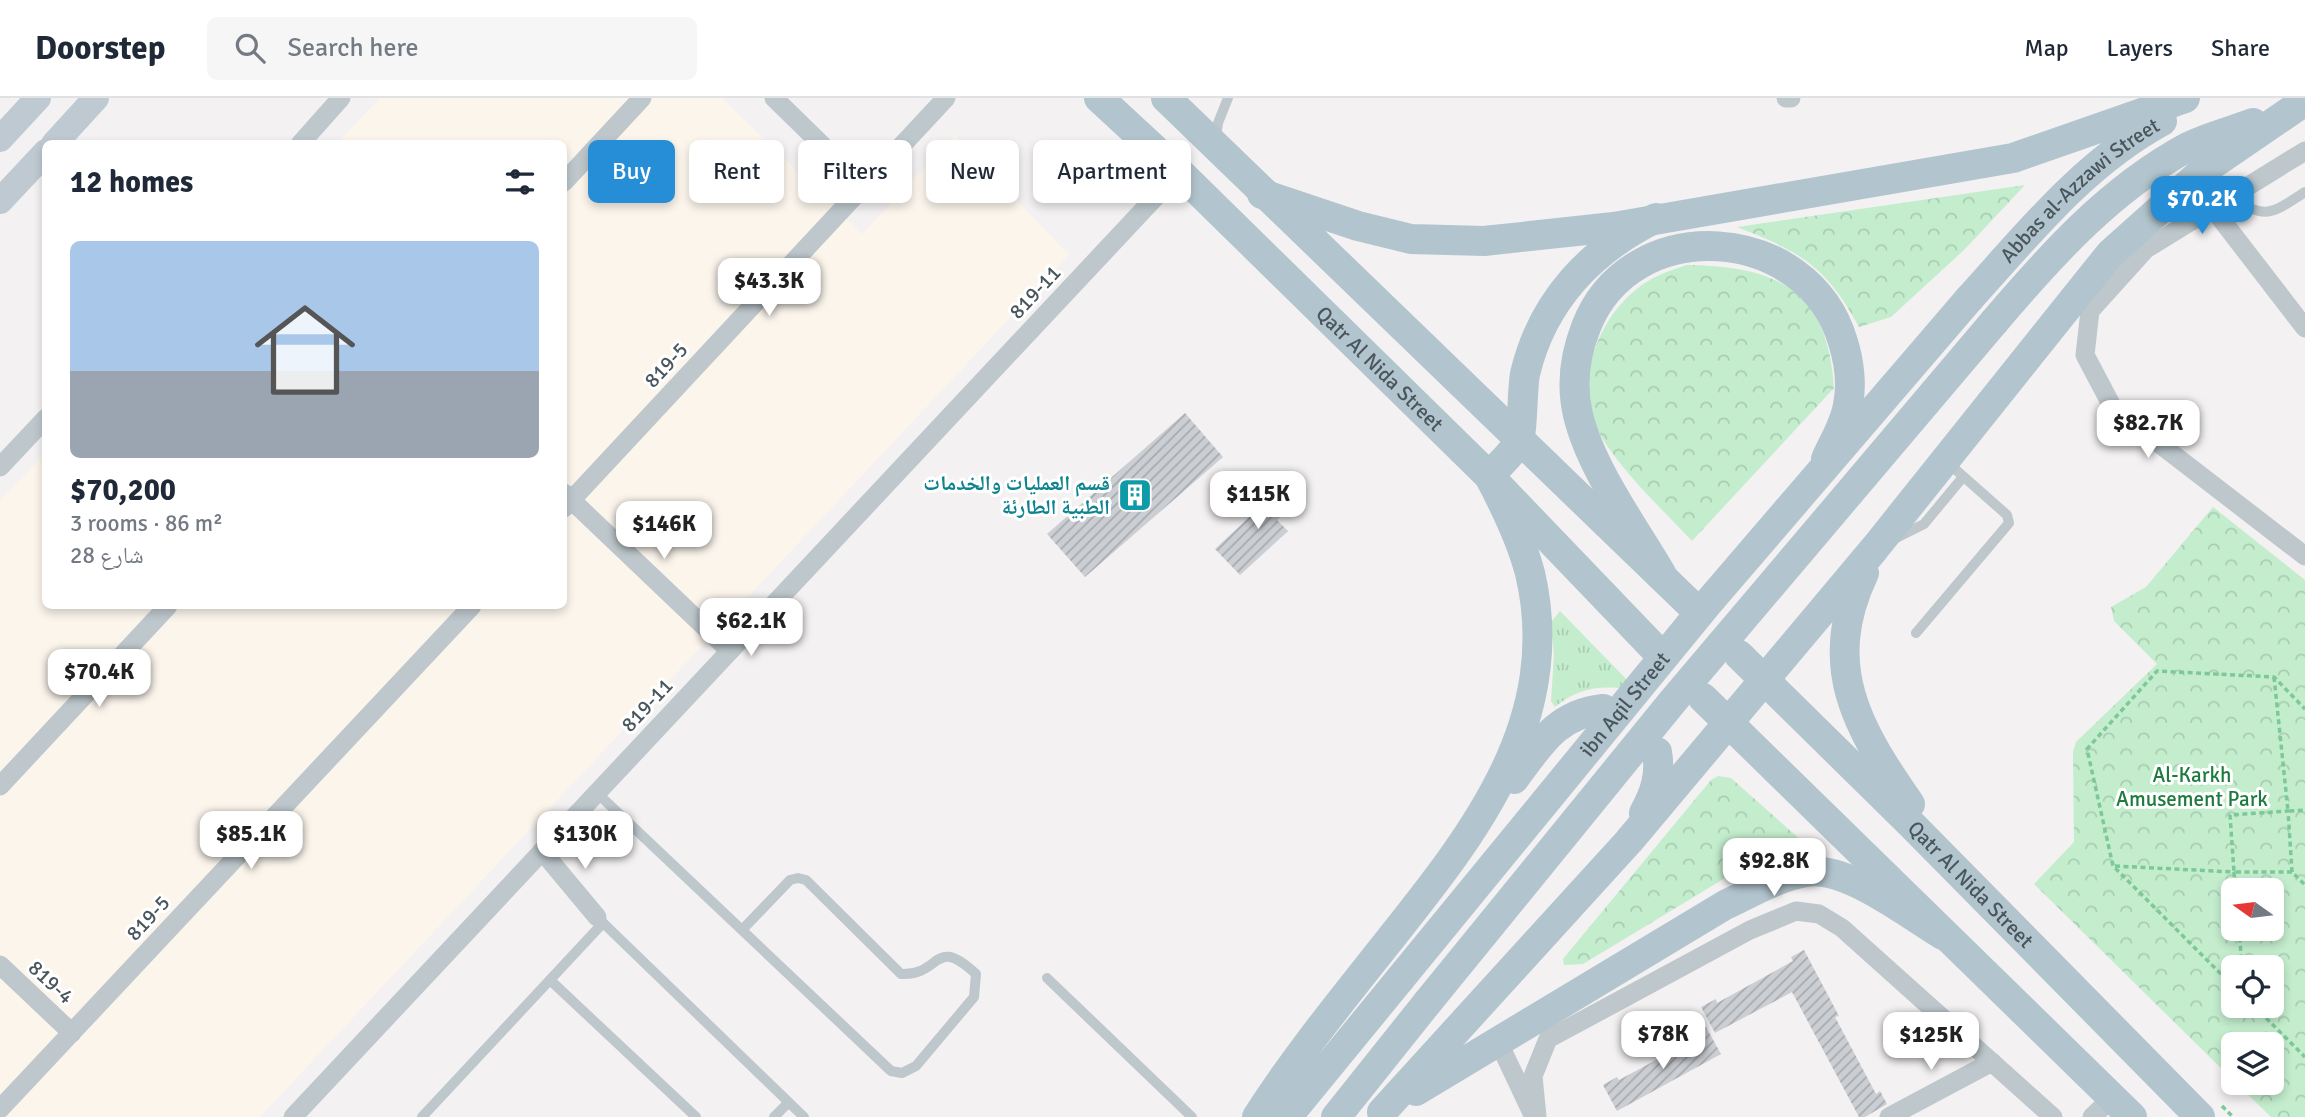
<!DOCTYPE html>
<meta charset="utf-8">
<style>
body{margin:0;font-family:Signika,"Noto Naskh Arabic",sans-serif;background:#f6f6f7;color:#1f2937;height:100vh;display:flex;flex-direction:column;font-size:26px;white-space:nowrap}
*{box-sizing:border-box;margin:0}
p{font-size:23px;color:#747a83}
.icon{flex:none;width:38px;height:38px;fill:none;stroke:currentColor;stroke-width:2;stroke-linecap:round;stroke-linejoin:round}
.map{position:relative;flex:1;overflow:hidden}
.drawer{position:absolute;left:42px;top:42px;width:525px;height:469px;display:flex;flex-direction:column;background:#fff;border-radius:10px;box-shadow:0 4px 10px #0003}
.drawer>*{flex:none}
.banner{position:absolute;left:588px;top:42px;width:665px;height:63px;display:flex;gap:14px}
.needle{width:46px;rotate:284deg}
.fabs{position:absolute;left:2221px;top:780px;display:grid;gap:14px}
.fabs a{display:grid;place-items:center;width:63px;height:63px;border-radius:10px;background:#fff;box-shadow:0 4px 10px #0003;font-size:35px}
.price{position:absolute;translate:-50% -60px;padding:0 16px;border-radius:14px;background:#fff;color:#222;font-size:23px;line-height:46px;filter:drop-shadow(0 2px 4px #0008)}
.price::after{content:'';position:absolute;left:50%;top:42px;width:21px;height:16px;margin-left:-10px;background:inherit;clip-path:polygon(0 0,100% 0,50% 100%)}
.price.current{background:#268dd7;color:#fff}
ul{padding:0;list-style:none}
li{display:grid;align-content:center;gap:14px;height:371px;padding:0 28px}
li span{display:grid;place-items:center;height:217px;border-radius:10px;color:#555}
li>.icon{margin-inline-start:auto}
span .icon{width:126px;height:126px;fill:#fffc;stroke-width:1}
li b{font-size:30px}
h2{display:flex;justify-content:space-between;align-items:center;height:84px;padding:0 28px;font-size:30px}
.pill{padding:0 24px;border-radius:10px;background:#fff;box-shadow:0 4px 10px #0003;font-size:24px;line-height:63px}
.pill.current{background:#268dd7;color:#fff}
header{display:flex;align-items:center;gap:42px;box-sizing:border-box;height:98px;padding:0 35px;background:#fff;border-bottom:2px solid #e0e1e3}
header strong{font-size:33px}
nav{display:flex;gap:38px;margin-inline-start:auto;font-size:24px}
.search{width:490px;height:63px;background:#f6f6f7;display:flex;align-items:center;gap:18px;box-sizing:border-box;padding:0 24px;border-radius:10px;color:#747a83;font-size:26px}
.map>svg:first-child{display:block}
.commercial{fill:#fbf5ec}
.grass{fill:url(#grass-tufts)}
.park{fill:url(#park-crowns);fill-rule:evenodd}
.building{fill:url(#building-hatch)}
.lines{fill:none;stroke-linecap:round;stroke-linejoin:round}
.path{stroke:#7dc898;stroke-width:3.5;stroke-dasharray:5 3.5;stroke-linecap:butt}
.service{stroke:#bdc7cc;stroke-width:10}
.minor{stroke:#bdc7cc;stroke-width:19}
.secondary{stroke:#bec9d1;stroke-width:26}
.primary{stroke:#b2c4cd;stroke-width:30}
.primary-bridge{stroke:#b2c4cd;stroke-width:30}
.labels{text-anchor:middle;stroke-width:6;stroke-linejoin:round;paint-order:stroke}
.street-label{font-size:21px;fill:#4a565d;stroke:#fff}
.culture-label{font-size:21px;font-weight:bold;fill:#0d838f;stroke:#fff;text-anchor:end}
.park-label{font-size:21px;fill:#1e7a3f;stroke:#fff}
</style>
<header>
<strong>Doorstep</strong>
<div class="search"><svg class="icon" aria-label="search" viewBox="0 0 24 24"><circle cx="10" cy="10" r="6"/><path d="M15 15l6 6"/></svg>Search here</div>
<nav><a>Map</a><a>Layers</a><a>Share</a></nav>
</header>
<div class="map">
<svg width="2305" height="1019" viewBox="0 0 2305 1019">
<defs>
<pattern id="grass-tufts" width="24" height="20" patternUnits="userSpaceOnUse" patternTransform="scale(1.75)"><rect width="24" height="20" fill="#c3edcd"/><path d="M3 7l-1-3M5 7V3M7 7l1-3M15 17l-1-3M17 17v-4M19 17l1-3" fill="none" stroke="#a9cdb2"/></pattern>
<pattern id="park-crowns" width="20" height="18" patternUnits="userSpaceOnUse" patternTransform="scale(1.75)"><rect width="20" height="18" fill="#c3edcd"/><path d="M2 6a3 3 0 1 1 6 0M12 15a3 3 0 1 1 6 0" fill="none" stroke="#a9cdb2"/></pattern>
<pattern id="building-hatch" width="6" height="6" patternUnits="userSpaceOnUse" patternTransform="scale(1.75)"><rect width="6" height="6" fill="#cbced3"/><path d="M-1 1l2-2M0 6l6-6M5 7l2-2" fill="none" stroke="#a7aaae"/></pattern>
</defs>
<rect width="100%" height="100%" fill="#f3f1f1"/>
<path class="commercial" d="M380,0h342l140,136 93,-99 114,120 -809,862h-260v-616l45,-48 1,153h518v-462l-227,-1z"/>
<path class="grass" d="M1560,513l71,73 -3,5c-29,-4 -50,-1 -73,18l-4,-6 3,-46 -3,-33z"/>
<g class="park">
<path d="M2025,87l-61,65 -73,67 -32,10c-33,-61 -58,-75 -122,-100z"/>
<path d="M1687,167c90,1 141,25 147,123l-142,153c-30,-32 -64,-63 -88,-100 -33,-50 -10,-119 34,-153 15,-12 31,-17 49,-23z"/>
<path d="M2213,409l92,73v537h-34l-35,-34h36v-38h-39v35l-199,-196 40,-42 -1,-90 3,-10 81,-78 -43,-43 -3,-14 35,-20zM2233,793h39v38h-39zM2233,870h39v38h-39z"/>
<path d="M1718,678l13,2 81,72 -1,8 -39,2 -27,6 -162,98 -19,1 -1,-6 148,-179z"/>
</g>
<g class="building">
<path d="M1185,315l38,44 -138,120 -38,-43z"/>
<path d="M1286,385l14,16 -23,21 11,11 -48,44 -25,-26z"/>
<path d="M1804,852l35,66 -4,1 41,77 4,-3 7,13 -22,13h-6l-67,-125 -77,41 -14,-26 15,-8 1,4 76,-42 -2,-4z"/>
<path d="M1706,929l15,27 -104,57 -14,-26 14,-8 2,3 76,-41 -2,-4z"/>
</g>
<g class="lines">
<g class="path">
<path d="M2274,579l14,134 17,-1"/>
<path d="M2115,768l119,6 1,19"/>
<path d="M2292,774h-58l-4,-57 58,-4 4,61 13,13"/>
<path d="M2239,831l3,39"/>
<path d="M2233,888l-120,-120 -26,-117 70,-78 117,6 31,32"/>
<path d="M2254,908l51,51"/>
<path d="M2222,1008l11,11"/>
</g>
<g class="service">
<path d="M1216,40l2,-15 10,-25"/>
<path d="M2228,98c39,23 40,20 77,-4"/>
<path d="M1894,441l30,-15 39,-47"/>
<path d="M1916,535l93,-110 -2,-8 -60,-53"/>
<path d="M597,695l294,278 11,2 14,-7 58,-69 2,-23c-43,-40 -34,2 -75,0l-95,-94 -8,-2 -8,2 -48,50"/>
<path d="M597,819l207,200"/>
<path d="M1047,880l145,139"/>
<path d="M550,882l146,137"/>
<path d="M422,1019l181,-194"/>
<path d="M774,1019l14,-14"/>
</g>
<g class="minor">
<path d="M774,0l90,88"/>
<path d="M1786,0h5"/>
<path d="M300,46l41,-46"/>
<path d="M2305,53l-159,98 -56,62 -5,44 28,53 192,148"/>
<path d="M564,84l78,-84"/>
<path d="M2211,108l94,122"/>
<path d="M0,369l46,-49"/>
<path d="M564,395l166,158"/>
<path d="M564,410l382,-410"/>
<path d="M0,688l168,-180"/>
<path d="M542,753l55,66"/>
<path d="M0,867l72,68"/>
<path d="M1498,943l34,72"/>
<path d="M0,1011l472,-503"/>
<path d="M293,1019l886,-945"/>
<path d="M1537,1019l-4,-41 15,-37 202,-109 46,-19 23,3 23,14 211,189"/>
<path d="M1889,1019l103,-55"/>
<path d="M2092,1019l20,-19"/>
</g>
<g class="secondary">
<path d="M0,41l38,-41"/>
<path d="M54,46l42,-46"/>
<path d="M0,103l46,-49"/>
</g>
<g class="primary">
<path id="s1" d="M1099,0l80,74 310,304 165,172"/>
<path d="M1166,0l524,506"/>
<path d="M1262,96l96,32 53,13 73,2 130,-14 399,-69 172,-60"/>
<path id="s2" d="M1969,201c59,-65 114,-135 193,-178"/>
<path d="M1994,224c57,-67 116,-133 194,-175 20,-10 44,-16 65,-24"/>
<path d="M1864,475c-44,92 -7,155 46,231"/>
<path d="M1662,477c-28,-48 -71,-106 -84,-160 -7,-30 -3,-60 8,-88 45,-116 222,-104 257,15 6,19 9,43 5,63 -3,19 -14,36 -22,54"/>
<path id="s3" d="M1739,557l173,170 288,292"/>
<path d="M1703,600l429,419"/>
<path d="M1514,681c26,-35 43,-65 89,-70"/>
<path d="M1644,715c11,-20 17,-38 13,-61"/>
<path d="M1416,993l309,-186c26,-12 52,-28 81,-33 40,-7 103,43 137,63"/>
<path d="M1382,1014l247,-271 246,-293 235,-294 93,-83 102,-70"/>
<path d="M1257,1019c39,-61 85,-117 130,-174 85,-107 178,-221 143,-370 -9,-34 -24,-65 -41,-97 9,-10 22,-21 29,-33 5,-10 4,-54 7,-69 17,-73 66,-124 131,-156"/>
<path d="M1287,1019l113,-138"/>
<path d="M1336,1019l91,-114"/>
</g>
<g class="primary-bridge">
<path id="s4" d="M1400,881l308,-376 261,-304"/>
<path d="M1427,905l246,-302 321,-379"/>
</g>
</g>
<defs>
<g id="building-square" transform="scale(1.75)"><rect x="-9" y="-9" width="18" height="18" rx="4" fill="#0f9aa8" stroke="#fff"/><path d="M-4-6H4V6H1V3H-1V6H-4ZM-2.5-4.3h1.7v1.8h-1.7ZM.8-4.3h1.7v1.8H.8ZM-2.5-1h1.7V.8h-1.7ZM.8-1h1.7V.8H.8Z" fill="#fff"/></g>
</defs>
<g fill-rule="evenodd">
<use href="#building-square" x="1135" y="397"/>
</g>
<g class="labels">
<g class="street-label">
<text dy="7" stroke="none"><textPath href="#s2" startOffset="156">Abbas al-Azzawi Street</textPath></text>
<text transform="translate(1035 194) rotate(-47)" y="7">819-11</text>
<text transform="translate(666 267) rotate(-47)" y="7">819-5</text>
<text dy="7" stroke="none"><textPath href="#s1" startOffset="390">Qatr Al Nida Street</textPath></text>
<text transform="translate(647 607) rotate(-47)" y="7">819-11</text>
<text dy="7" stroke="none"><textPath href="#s4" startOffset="355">ibn Aqil Street</textPath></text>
<text dy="7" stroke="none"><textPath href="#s3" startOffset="326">Qatr Al Nida Street</textPath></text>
<text transform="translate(148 820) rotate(-47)" y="7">819-5</text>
<text transform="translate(51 884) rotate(43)" y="7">819-4</text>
</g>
<g class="culture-label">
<text x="1110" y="392">قسم العمليات والخدمات<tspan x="1110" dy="24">الطبية الطارئة</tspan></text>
</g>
<g class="park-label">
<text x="2192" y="684">Al-Karkh<tspan x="2192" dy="24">Amusement Park</tspan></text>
</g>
</g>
</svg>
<div class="fabs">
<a><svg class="needle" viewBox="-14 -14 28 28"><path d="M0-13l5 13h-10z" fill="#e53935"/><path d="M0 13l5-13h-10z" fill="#747a83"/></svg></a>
<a><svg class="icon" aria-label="locate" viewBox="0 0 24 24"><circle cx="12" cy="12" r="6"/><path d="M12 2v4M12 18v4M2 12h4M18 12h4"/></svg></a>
<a><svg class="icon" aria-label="layers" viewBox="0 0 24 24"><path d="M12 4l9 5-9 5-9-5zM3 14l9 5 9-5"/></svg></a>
</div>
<b class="price current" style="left:2202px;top:138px">$70.2K</b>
<b class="price" style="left:769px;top:220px">$43.3K</b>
<b class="price" style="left:2148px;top:362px">$82.7K</b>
<b class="price" style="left:1258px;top:433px">$115K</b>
<b class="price" style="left:664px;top:463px">$146K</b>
<b class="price" style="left:751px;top:560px">$62.1K</b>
<b class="price" style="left:99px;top:611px">$70.4K</b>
<b class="price" style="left:251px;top:773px">$85.1K</b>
<b class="price" style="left:585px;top:773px">$130K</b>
<b class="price" style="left:1774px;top:800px">$92.8K</b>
<b class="price" style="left:1663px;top:973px">$78K</b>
<b class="price" style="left:1931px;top:974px">$125K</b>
<div class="banner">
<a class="pill current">Buy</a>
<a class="pill">Rent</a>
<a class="pill">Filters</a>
<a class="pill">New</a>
<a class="pill">Apartment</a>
</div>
<section class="drawer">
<h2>12 homes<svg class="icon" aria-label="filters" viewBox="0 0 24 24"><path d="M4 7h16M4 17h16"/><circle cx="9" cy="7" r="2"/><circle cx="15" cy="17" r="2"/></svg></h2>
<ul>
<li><span style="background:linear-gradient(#a9c7e8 60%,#9aa5b1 0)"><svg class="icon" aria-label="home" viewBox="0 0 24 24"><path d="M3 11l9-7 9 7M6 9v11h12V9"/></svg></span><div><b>$70,200</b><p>3 rooms · 86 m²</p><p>شارع 28</p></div></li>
</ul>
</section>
</div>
